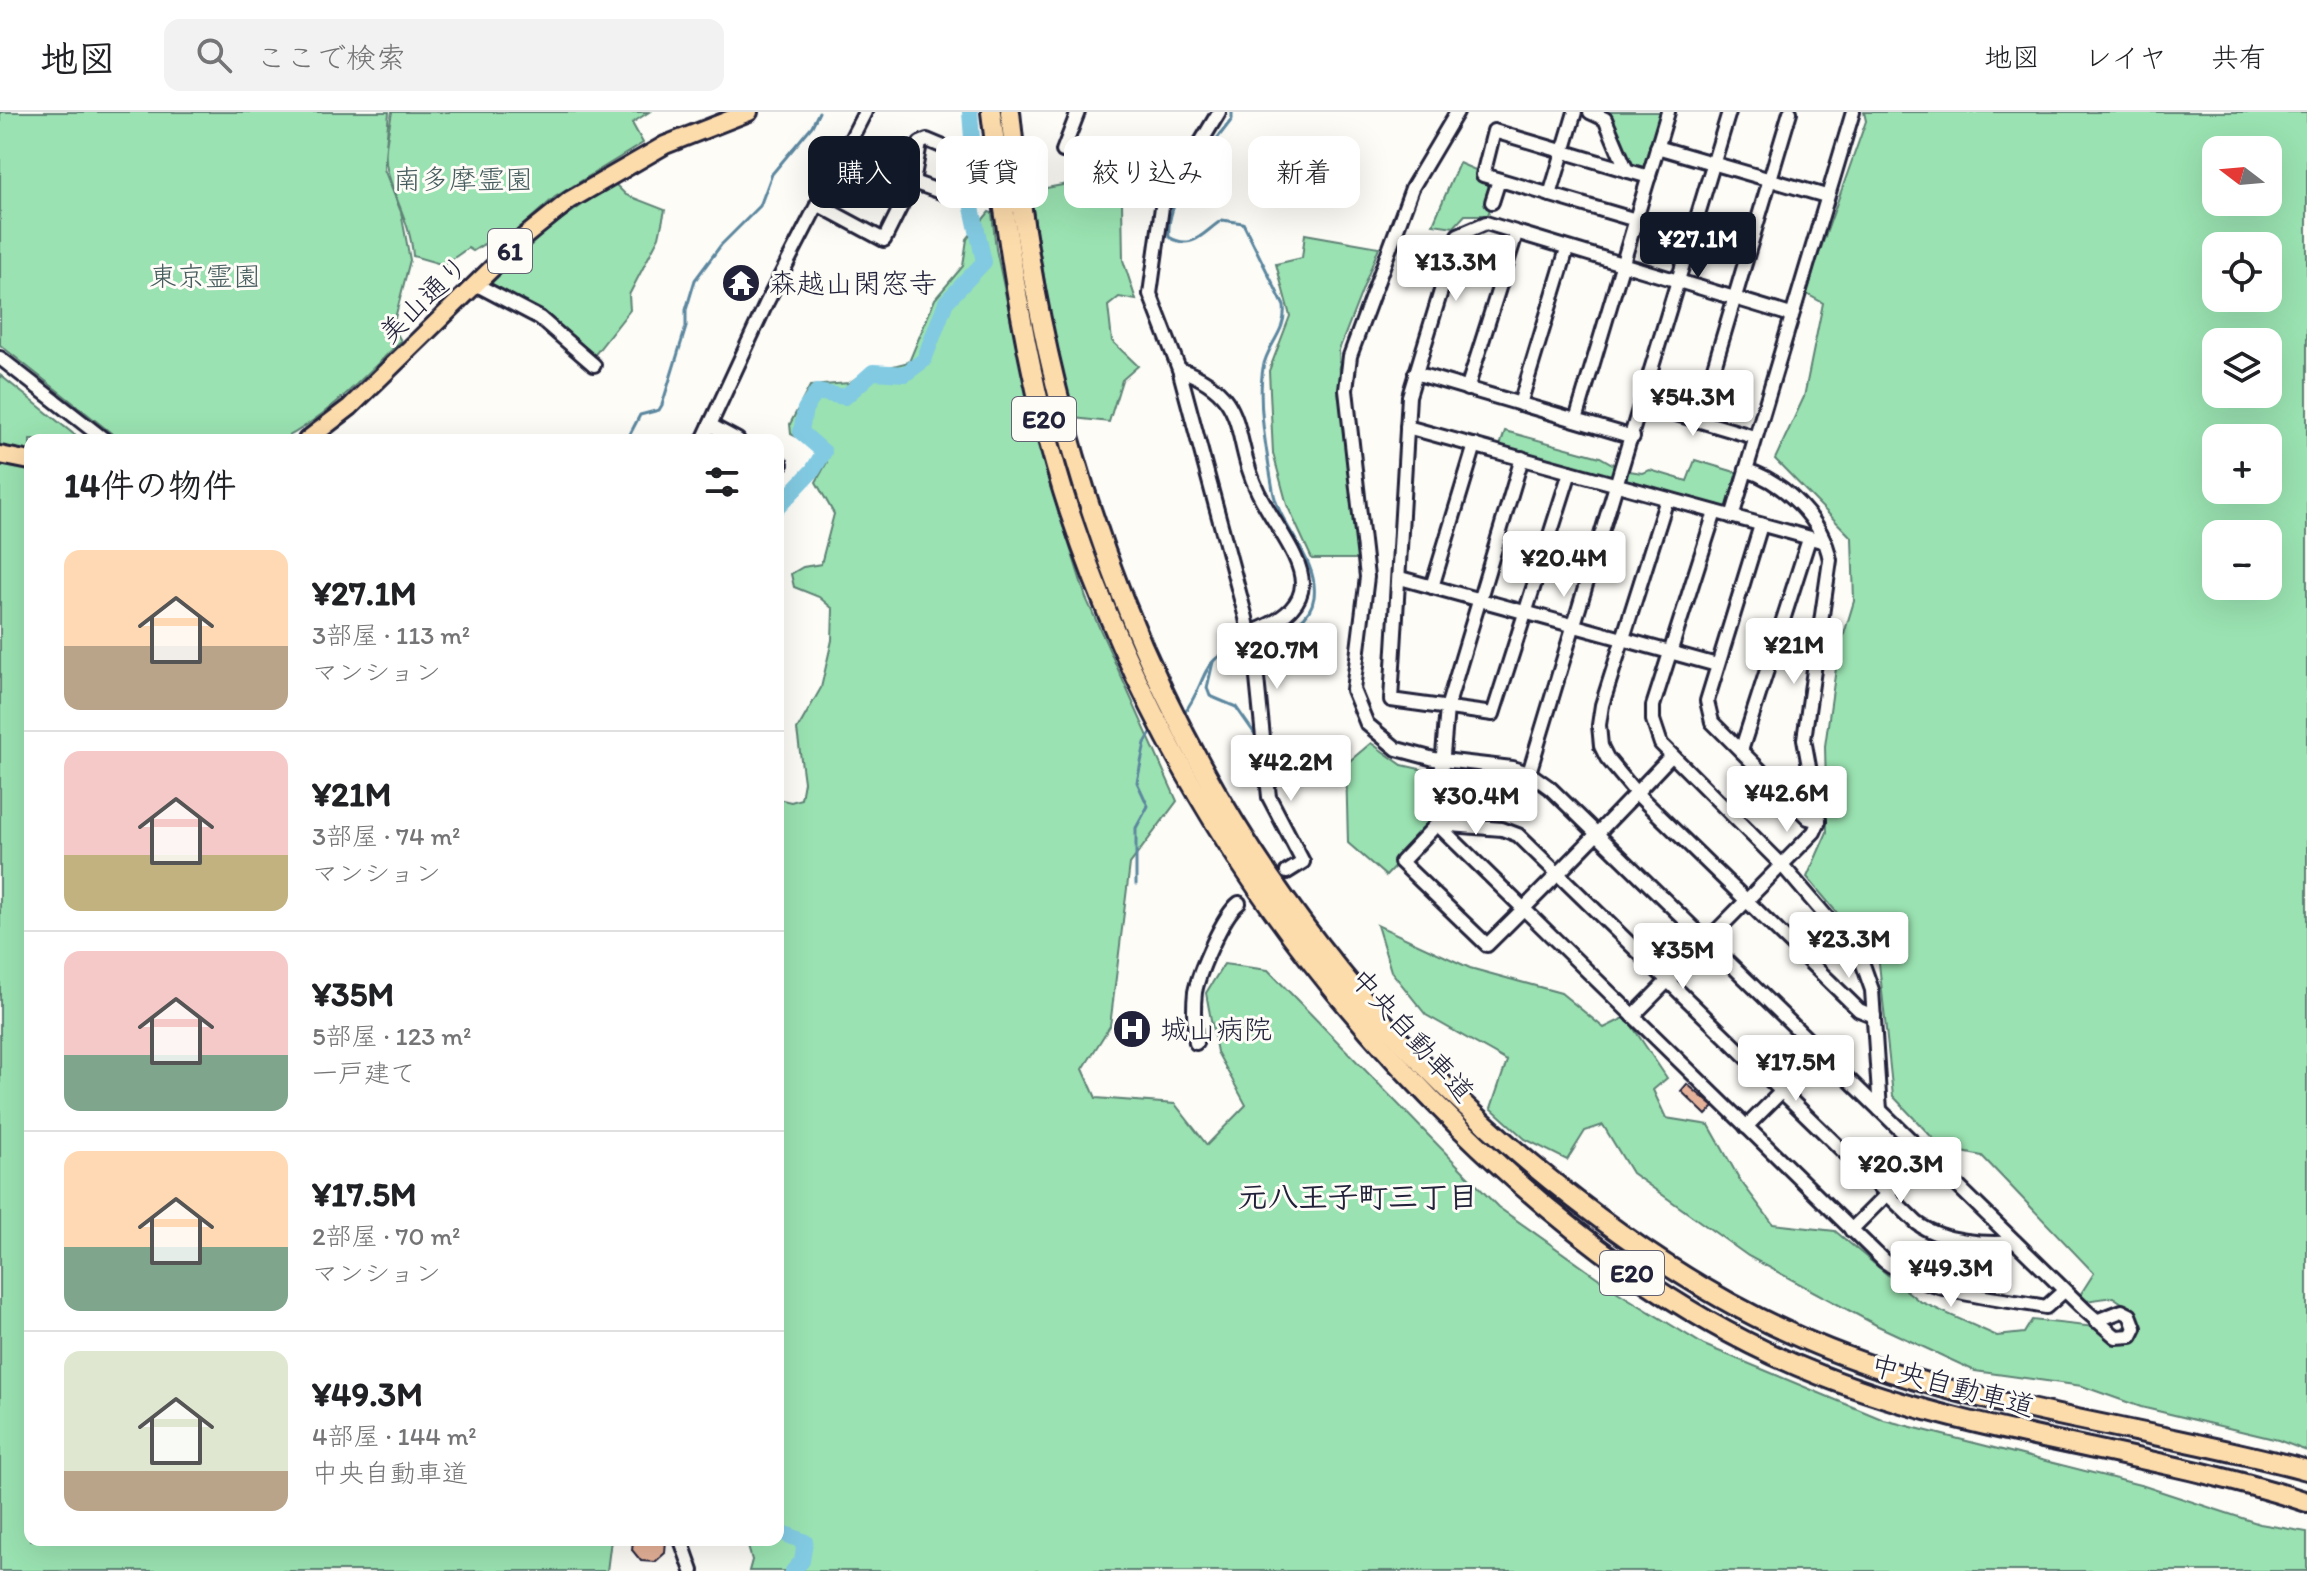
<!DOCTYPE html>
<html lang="ja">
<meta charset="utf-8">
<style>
body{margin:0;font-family:Itim,"Klee One",sans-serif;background:#f2f2f2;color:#202124;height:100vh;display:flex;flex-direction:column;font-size:30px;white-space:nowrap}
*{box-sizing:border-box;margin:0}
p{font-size:26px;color:#757577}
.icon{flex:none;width:44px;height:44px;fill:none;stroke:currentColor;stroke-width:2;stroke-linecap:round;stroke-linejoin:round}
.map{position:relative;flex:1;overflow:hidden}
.side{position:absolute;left:24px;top:322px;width:760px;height:1112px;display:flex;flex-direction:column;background:#fff;border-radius:16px;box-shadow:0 8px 32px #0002}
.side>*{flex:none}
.hud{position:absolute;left:808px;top:24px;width:760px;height:72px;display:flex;gap:16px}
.needle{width:52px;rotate:286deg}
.buttons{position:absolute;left:2202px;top:24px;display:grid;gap:16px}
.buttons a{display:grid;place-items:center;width:80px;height:80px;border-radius:16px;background:#fff;box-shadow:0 8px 32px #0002;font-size:40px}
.price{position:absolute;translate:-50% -68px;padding:0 18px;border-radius:8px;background:#fff;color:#222;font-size:26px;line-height:52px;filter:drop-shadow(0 2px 4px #0008)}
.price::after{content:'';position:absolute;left:50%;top:48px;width:24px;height:18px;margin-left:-12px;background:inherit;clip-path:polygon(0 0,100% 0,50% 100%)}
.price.current{background:#111827;color:#fff}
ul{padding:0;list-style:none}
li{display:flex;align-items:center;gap:24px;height:200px;padding:0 40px}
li+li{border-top:2px solid #e0e0e0}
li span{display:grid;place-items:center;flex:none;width:224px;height:160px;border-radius:16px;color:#555}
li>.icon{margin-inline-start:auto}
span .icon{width:96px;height:96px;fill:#fffc;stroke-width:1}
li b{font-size:34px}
h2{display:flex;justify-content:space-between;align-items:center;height:96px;padding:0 40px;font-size:34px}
.tag{padding:0 28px;border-radius:16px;background:#fff;box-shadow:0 8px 32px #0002;font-size:28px;line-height:72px}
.tag.current{background:#111827;color:#fff}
header{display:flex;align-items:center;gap:48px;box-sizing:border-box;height:112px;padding:0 40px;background:#fff;border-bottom:2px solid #e0e0e0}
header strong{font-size:38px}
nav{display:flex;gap:44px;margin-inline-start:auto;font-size:28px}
.search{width:560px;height:72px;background:#f2f2f2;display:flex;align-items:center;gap:20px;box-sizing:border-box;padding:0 28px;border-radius:16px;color:#757577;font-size:30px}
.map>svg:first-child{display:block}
.green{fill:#9ae2b1;stroke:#5e8276;stroke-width:2;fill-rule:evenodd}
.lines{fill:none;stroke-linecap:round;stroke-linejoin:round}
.stream{stroke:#5c879f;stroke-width:3}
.river{stroke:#82cae2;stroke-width:16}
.building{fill:#e5b198;stroke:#22223b;stroke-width:2}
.minor-casing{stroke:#22223b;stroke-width:18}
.major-casing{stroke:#22223b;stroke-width:22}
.highway-casing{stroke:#22223b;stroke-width:24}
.minor{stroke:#fdfcf7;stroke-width:12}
.major{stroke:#fddcac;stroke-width:16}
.highway{stroke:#fddcac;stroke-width:18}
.labels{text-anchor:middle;stroke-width:6;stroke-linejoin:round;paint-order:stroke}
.shield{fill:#fdfcf7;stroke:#646373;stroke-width:2}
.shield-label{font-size:26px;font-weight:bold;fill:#22223b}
.park-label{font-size:28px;fill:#465c5e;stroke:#fdfcf7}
.poi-label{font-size:28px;fill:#22223b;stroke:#fdfcf7;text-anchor:start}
.street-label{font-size:28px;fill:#22223b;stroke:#fdfcf7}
.neighbourhood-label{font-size:30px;font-weight:bold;fill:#22223b;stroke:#fdfcf7}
</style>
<header>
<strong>地図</strong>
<div class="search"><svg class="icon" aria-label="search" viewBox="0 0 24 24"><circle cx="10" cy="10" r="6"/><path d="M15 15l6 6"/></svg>ここで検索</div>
<nav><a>地図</a><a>レイヤ</a><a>共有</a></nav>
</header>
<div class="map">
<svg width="2307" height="1459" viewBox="0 0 2307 1459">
<rect width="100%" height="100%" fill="#fdfcf7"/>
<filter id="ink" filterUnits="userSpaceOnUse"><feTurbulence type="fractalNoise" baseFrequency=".0125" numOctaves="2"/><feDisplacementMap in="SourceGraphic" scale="16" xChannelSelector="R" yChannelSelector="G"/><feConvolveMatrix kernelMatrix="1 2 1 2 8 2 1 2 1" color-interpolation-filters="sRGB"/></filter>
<g filter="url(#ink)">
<g class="green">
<path d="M0,0h389l-5,57 17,43 9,48 -17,66 8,15c-37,36 -73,75 -119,99h-162l-120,-95z"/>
<path d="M392,0h257l-17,11 11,20 -88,54 -65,57 -6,-10 -11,7 -5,-3 -24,17 -31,-9c-2,-32 -19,-57 -26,-87 -4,-18 2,-39 5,-57z"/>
<path d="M1604,0h60l-16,57h-13l-27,-56z"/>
<path d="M1864,0h443v1339l-29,-11 -137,-33 -59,-21 -107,-15 -97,-45 -130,-70 -116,-83 -29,-48 -18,6 -18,29 -42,-21 -34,-31 16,-47 -81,-46 -35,-44 -14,-46 93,43 91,25 43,35 22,-11 41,61 -14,12 13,28 43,7 31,55 33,44 62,7 84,70 78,35 27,-3 8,-13 90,10 15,-17 -24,-16 -27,4 -6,-6 14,-22 -112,-117 -40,-8 -49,-52 -14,-133 -72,-86 20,-45 -2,-86 13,-92 16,-53 -2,-63 -77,-79 29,-62 19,-94 -18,-10 61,-172zM2216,38h52v52h-52zM2216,134h52v52h-52zM2216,230h52v52h-52zM2216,326h52v52h-52zM2216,422h52v52h-52z"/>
<path d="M1121,30l2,118 13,40 -17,-3 -11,9 4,35 26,25 -16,14 -13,42 -35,-4 -23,-98 -21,-129 43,-8 20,-35z"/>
<path d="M1459,51l40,17 -11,35h-23l-11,12 -21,-3z"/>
<path d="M614,71l12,12 39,15 -6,27 -30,58 1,15 -41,52 -49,-44 -55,-29 64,-61z"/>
<path d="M989,100l3,1 4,36 40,190 50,159 91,203 -47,63 -20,162 -27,43 13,29 79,6 32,41 39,-40 -29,-53 -11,-59 18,-29 44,6 230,237 121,86 85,52 180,75 260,66 116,38 47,8v39h-1558l3,-11 -6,-20h32v-741l13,3 10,-3 3,-17 -7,-52 24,-42 11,-48 1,-31 -14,-12 -25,-10 -3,-13 12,-7 18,-3 13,-50 -18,-32 11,-20 -14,-17 -22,-11 -1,-10 20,-38 39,-3 13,-9 47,-12 26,-63 28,-33 4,-27z"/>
<path d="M1305,122l74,13 -40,103 3,72 19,137h-49l-25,-54 -14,-52 -4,-82 21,-55 -14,-52 26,-6z"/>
<path d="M0,263l81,65h-51v1100h581l-4,31h-607z"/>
<path d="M1505,319l95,26 23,13 19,3 8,-3 37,11 8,-21 50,15 -13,42 -234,-65z"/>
<path d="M1371,631l31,22 31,7 -3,57 -44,47 -38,-33 -2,-79z"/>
</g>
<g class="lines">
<g class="stream">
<path d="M1232,0v7c-23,32 -67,77 -63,118 24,14 33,-4 53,-17l21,3 41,83c3,26 -17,38 -21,62 -6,37 4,85 10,122 6,37 46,69 41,107 -4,29 -37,36 -59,47"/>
<path d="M627,328l13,-25 19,-5 3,-5 24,-78v-17l9,-30 26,-35 39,-39 12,-32 40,-48 7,-14"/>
<path d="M1213,550l-6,26 3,8 26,11 21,30"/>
<path d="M1184,601c25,-32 14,-60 64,-66"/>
<path d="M1136,772v-56l12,-22 -11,-24 8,-39 10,-17"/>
</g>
<g class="river">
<path d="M778,395l35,-37 11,-18 -23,-20 4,-23 12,-17 28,5 28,-25 32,2 19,-14 22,-58 38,-40 -13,-59 3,-39 -4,-52"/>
<path d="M778,1419l27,11 -3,19 -9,10"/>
</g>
</g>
<g class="building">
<path d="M1687,972l27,23 -8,8 -25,-24z"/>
<path d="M633,1428h33l-1,13 -10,9 -14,-1 -9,-11z"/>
</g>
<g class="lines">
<g class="minor-casing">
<g id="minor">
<path d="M1219,0l-57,95 -12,87 29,75 67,249 10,50 13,129 34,65 -16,10"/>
<path d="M1457,0l-45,76 -62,168 -4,34 21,187 -14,113 14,34 30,25 37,10 78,9 17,5 21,15 536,523 30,26 15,-1 4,-8 -5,-13 -8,-4 -26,10"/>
<path d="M1590,0l15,7 22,52"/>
<path d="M1657,35l169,49"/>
<path d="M1063,39l15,-39"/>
<path d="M913,70l39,14"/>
<path d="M1550,83l25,-83"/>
<path d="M1492,90l7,-22"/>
<path d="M817,92l67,36 29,-58 7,-39 7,-3 24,10"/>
<path d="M1636,108l-153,-45 11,-44 155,46"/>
<path d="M475,172l65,34 54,47"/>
<path d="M0,246l105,82"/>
<path d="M1179,257c74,27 51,67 79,123 28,57 87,106 -8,141"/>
<path d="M1415,261l218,64"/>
<path d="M1467,277l49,-155"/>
<path d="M1520,292l47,-155"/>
<path d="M1643,292l111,33"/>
<path d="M1576,308l92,-308"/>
<path d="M1698,309l92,-309"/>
<path d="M710,313l28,15"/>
<path d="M1407,315l418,115"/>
<path d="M703,328l63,-136 99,-192"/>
<path d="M1522,346l-75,250 -10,116 447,437c46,33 107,36 162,46l18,-16"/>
<path d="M778,350l3,2"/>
<path d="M1570,360l-77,242 -102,-14 18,-304 49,-161 28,-12 305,92"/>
<path d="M1667,387l-65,206 -3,20 2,21 6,12 29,35 223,217 15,6"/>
<path d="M1715,400l-62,194v14l8,24 121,121 78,91 12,34 8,120"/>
<path d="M1732,405l121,-405"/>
<path d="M1809,427l-68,212 67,67 11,3"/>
<path d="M1400,466l317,87"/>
<path d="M1432,475l43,-142"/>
<path d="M1741,639l-29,-29 -5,-21 54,-176"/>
<path d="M1671,644c-60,64 -121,127 -184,189l-86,-83 36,-38 65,5 16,6 399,388c25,19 69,22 98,19"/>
<path d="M1529,661l200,-661"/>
<path d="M1633,904l181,-184 5,-11 -15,-82 26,-179c-7,-40 -47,-79 -84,-90"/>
<path d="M1196,931c-2,-17 -3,-33 -1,-51 4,-20 28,-77 44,-89"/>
<path d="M1746,1015l75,-75"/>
<path d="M1851,1118l75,-75"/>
<path d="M681,1428l11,31"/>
</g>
</g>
<g class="major-casing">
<g id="major">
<path d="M307,328l43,-33 174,-170 46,-37 95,-55 84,-33"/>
<path d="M0,343l30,6"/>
</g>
</g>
<g class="highway-casing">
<g id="highway">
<path d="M991,0c17,135 36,271 79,401 80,238 211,439 389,614 105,103 223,194 361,248 157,62 327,75 487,127"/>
<path d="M1010,0c41,416 195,780 521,1052 78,65 165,127 259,169 165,76 343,90 517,137"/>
</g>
</g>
<use href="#minor" class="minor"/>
<use href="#major" class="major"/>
<use href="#highway" class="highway"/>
</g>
</g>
<defs>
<g id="temple-disc" transform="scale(2)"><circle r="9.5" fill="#22223b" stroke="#fdfcf7"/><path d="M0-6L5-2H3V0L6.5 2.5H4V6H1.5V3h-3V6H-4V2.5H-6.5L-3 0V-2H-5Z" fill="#fff"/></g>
<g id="hospital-disc" transform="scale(2)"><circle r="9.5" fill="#22223b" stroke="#fdfcf7"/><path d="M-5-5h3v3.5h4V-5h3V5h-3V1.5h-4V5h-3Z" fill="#fff"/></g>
</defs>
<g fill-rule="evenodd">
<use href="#temple-disc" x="741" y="171"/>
<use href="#hospital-disc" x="1132" y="917"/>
</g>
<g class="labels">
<g class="shield">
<rect x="488" y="117" width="44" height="44" rx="6"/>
<rect x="1012" y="285" width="64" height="44" rx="6"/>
<rect x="1600" y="1139" width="64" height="44" rx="6"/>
</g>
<g class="shield-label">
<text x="510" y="148">61</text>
<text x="1044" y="316">E20</text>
<text x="1632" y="1170">E20</text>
</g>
<g class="park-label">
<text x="463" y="77">南多摩霊園</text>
<text x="205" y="174">東京霊園</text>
</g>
<g class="poi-label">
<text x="769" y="181">森越山閑窓寺</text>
<text x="1160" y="927">城山病院</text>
</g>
<g class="street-label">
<text transform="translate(423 187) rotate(-44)" y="10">美山通り</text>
<text transform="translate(1413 923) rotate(48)" y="10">中央自動車道</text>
<text transform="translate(1953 1273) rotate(15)" y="10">中央自動車道</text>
</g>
<g class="neighbourhood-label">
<text x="1358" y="1095">元八王子町三丁目</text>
</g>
</g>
</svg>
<div class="buttons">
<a><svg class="needle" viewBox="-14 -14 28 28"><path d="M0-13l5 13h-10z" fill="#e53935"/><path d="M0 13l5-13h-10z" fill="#757577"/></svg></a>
<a><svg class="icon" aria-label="locate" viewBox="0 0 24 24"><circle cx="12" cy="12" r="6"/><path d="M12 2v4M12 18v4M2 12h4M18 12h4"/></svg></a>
<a><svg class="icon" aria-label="layers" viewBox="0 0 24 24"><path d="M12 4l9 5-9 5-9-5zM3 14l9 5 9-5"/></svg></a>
<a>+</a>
<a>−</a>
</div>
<b class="price current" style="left:1698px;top:168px">¥27.1M</b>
<b class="price" style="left:1456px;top:191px">¥13.3M</b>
<b class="price" style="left:1693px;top:326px">¥54.3M</b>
<b class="price" style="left:1564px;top:487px">¥20.4M</b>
<b class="price" style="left:1794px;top:574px">¥21M</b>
<b class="price" style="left:1277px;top:579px">¥20.7M</b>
<b class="price" style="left:1291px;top:691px">¥42.2M</b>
<b class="price" style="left:1787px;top:722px">¥42.6M</b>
<b class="price" style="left:1476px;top:725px">¥30.4M</b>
<b class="price" style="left:1849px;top:868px">¥23.3M</b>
<b class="price" style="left:1683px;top:879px">¥35M</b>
<b class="price" style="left:1796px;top:991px">¥17.5M</b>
<b class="price" style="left:1901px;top:1093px">¥20.3M</b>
<b class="price" style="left:1951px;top:1197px">¥49.3M</b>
<div class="hud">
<a class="tag current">購入</a>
<a class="tag">賃貸</a>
<a class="tag">絞り込み</a>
<a class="tag">新着</a>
</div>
<section class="side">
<h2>14件の物件<svg class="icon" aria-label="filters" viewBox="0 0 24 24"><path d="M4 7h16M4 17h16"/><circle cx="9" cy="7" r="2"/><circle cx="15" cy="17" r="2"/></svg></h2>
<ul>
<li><span style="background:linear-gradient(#ffd9b3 60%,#b9a48a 0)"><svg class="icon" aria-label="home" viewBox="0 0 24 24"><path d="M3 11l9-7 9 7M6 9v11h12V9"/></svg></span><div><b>¥27.1M</b><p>3部屋 · 113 m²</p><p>マンション</p></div></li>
<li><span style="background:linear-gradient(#f6c9c9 65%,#c2b280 0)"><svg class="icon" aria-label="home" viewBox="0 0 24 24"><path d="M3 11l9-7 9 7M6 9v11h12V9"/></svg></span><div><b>¥21M</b><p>3部屋 · 74 m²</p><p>マンション</p></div></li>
<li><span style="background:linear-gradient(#f6c9c9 65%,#7fa58c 0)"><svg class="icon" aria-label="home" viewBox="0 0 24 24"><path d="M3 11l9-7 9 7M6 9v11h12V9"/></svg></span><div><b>¥35M</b><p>5部屋 · 123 m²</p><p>一戸建て</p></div></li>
<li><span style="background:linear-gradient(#ffd9b3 60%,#7fa58c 0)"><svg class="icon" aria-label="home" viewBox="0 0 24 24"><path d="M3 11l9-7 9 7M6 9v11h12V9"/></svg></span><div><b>¥17.5M</b><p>2部屋 · 70 m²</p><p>マンション</p></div></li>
<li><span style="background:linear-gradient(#dfe7d0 75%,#b9a48a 0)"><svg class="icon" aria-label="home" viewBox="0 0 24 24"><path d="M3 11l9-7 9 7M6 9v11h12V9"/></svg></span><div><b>¥49.3M</b><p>4部屋 · 144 m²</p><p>中央自動車道</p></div></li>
</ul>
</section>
</div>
